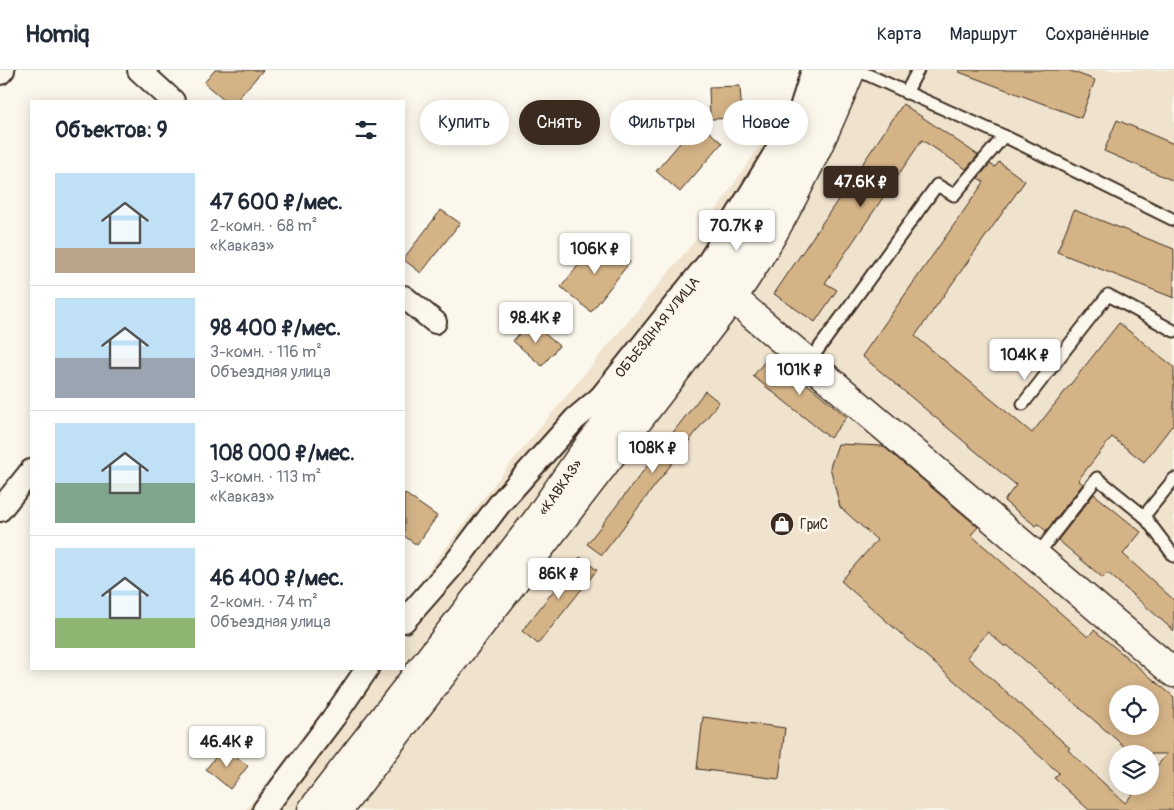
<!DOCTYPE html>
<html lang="ru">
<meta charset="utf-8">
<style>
body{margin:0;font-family:Pangolin,sans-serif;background:#f2f2f3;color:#1f2937;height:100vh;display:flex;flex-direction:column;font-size:19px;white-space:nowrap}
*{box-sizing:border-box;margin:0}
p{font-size:16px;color:#747a83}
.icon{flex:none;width:28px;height:28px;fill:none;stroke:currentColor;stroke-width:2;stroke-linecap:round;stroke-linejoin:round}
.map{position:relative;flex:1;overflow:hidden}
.side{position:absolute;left:30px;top:30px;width:375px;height:570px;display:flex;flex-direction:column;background:#fff;border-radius:0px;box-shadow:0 2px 12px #0003}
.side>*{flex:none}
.banner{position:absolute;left:420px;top:30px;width:475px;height:45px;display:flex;gap:10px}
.controls{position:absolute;left:1109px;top:615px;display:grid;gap:10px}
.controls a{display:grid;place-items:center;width:50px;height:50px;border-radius:50%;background:#fff;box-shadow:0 2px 12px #0003;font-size:25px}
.price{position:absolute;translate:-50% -42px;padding:0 11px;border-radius:5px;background:#fff;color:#222;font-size:16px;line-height:32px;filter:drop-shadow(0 1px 2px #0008)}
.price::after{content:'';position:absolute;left:50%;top:30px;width:15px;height:11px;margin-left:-8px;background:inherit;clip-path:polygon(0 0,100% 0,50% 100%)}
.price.selected{background:#3b2a1e;color:#fff}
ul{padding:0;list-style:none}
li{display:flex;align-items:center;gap:15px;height:125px;padding:0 25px}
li+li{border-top:1px solid #e0e1e3}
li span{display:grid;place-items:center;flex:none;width:140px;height:100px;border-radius:0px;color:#555}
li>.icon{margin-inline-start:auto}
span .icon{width:60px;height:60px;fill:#fffc;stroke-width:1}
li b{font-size:21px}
h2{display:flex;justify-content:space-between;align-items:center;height:60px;padding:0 25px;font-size:21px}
.pill{padding:0 18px;border-radius:22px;background:#fff;box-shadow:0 2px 12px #0003;font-size:18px;line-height:45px}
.pill.selected{background:#3b2a1e;color:#fff}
header{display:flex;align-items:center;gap:30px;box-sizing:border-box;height:70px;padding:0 25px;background:#fff;border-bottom:1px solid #e0e1e3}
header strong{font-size:24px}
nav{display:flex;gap:28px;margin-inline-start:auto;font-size:18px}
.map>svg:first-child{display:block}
.built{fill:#efe3ce;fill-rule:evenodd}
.building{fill:#d4b387;stroke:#3b2a1e;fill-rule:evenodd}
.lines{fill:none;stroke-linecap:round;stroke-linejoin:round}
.lane-casing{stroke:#3b2a1e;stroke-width:15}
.street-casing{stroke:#3b2a1e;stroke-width:26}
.secondary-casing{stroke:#3b2a1e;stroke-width:31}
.primary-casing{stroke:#3b2a1e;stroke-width:31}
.lane{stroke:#fbf7ec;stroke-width:11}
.street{stroke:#fbf7ec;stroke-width:22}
.secondary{stroke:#fbf7ec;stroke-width:28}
.primary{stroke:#fbf7ec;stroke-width:28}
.labels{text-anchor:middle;stroke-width:5;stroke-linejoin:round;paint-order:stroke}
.street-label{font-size:14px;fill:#3b2a1e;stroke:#fbf7ec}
.poi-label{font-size:14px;fill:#3b2a1e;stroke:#fbf7ec;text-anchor:start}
</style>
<header>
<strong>Homiq</strong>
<nav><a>Карта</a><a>Маршрут</a><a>Сохранённые</a></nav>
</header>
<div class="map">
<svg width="1174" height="740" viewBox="0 0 1174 740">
<rect width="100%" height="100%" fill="#fbf7ec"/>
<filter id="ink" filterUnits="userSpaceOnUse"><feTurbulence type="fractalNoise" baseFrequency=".02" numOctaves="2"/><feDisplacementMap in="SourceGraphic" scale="10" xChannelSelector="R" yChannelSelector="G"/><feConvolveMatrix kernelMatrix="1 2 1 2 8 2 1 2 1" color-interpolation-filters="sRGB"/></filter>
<g filter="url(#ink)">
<path class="built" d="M811,0h363v740h-928l108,-141h50v-66l97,-128 196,-237zM1118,624h32v32h-32zM1118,684h32v32h-32z"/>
<g class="building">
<path d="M215,0h48l-27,31h-11l-21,-18z"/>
<path d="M959,0h109l27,10 -14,38 -122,-46z"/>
<path d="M740,16l2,32 -32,1 -1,-32z"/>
<path d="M903,34l75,51 -12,14 -44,-29 -97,143 12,7 -22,32 -41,-28z"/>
<path d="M1117,50l57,24v37l-70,-30z"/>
<path d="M698,52l24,21 -42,49 -24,-21z"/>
<path d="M999,92l26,19 -110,155 117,97 87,-110 55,44v56l-30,39 -32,-25 -34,43 5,4 -37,47 -8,-7 -2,2 -32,-25 12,-16 -154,-129 122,-174 -6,-4 12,-14 5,3z"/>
<path d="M441,140l19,13 -39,50 -17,-13v-2z"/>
<path d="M1074,140l100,39v49l-117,-46z"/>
<path d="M600,168l30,24 -39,50 -30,-25z"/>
<path d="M530,251l29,25 -17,20 -29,-25z"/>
<path d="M771,284l76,63 -17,21 -77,-62z"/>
<path d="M705,321l14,11 -117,153 -15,-11z"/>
<path d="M838,374l45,2 95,81 -7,8 117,102 6,-7 80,67v113h-85l-35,-32 5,-5 -218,-192 36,-41 -37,-33 -10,-40zM988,562l17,15 2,-2 126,109h34l-17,20v12h-11l-14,17 -57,-53 2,-2 -103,-91zM1118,624h32v32h-32z"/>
<path d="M404,423l33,23 -20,29 -13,-9z"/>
<path d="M1094,424l47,38 -18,22 51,46v31l-66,-58 -5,5 -45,-38z"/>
<path d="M580,487l17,13 -59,74 -16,-13z"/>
<path d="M703,647l82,11 -6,51 -82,-10z"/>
<path d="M224,677l24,19 -18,23 -24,-20z"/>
</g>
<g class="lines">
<g class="lane-casing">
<g id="lane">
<path d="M857,0l147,66 170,84"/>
<path d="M906,23l12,-23"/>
<path d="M809,292l128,-177 17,10 50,-59"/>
<path d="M1023,334l85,-109 66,36"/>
<path d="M1144,446l30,40"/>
<path d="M1037,485l60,-77 47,38 30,-37"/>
</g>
</g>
<g class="street-casing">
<g id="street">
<path d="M139,0l34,31"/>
<path d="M0,3l3,-3"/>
<path d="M404,227l31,25"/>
<path d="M600,328l108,-135 91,-149 14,-44"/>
<path d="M0,440l31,-39"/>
<path d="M404,551l51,-58 46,-61 74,-83 25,-21 15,3"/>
<path d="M264,740l70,-93 33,-48"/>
</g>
</g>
<g class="secondary-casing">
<path id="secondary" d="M715,213l459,390"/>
</g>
<g class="primary-casing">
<g id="primary">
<path d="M312,740l225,-290 42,-61 157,-205 48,-79 44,-105"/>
<path d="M338,740l395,-513c49,-70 86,-148 118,-227"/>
</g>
</g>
<use href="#lane" class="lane"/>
<use href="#street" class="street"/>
<use href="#secondary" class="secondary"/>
<use href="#primary" class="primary"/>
</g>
</g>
<defs>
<g id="shop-disc" transform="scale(1.25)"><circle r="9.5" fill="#3b2a1e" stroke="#fbf7ec"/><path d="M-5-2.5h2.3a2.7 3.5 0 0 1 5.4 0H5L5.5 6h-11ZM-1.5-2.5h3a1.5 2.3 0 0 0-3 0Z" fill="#fff"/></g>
</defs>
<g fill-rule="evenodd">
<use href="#shop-disc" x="782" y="454"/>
</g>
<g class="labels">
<g class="street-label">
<text transform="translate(657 257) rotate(-51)" y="5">ОБЪЕЗДНАЯ УЛИЦА</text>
<text transform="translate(560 417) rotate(-55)" y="5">«КАВКАЗ»</text>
</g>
<g class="poi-label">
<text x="800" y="459">ГриС</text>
</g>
</g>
</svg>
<div class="controls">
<a><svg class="icon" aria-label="locate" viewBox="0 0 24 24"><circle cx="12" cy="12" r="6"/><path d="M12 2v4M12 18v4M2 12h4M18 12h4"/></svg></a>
<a><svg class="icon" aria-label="layers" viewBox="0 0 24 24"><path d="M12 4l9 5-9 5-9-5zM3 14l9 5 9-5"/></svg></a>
</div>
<b class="price selected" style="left:861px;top:138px">47.6K ₽</b>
<b class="price" style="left:737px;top:182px">70.7K ₽</b>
<b class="price" style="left:595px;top:205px">106K ₽</b>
<b class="price" style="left:536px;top:274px">98.4K ₽</b>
<b class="price" style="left:1025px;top:311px">104K ₽</b>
<b class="price" style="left:800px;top:326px">101K ₽</b>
<b class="price" style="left:653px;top:404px">108K ₽</b>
<b class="price" style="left:559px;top:530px">86K ₽</b>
<b class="price" style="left:227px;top:698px">46.4K ₽</b>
<div class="banner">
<a class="pill">Купить</a>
<a class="pill selected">Снять</a>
<a class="pill">Фильтры</a>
<a class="pill">Новое</a>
</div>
<section class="side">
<h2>Объектов: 9<svg class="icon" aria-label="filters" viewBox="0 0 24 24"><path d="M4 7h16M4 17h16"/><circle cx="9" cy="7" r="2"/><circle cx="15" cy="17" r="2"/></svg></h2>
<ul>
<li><span style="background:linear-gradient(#bfe0f5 75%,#b9a48a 0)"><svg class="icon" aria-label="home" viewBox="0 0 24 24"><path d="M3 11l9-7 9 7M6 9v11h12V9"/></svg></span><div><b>47 600 ₽/мес.</b><p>2-комн. · 68 m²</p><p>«Кавказ»</p></div></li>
<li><span style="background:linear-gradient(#bfe0f5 60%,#9aa5b1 0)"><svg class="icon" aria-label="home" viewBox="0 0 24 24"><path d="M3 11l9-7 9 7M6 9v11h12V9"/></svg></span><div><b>98 400 ₽/мес.</b><p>3-комн. · 116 m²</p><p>Объездная улица</p></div></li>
<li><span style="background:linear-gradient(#bfe0f5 60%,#7fa58c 0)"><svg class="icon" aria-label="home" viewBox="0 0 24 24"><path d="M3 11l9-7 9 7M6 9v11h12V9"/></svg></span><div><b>108 000 ₽/мес.</b><p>3-комн. · 113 m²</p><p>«Кавказ»</p></div></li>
<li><span style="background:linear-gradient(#bfe0f5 70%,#8fb573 0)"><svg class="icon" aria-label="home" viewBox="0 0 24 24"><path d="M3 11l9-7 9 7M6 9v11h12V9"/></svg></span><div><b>46 400 ₽/мес.</b><p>2-комн. · 74 m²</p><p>Объездная улица</p></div></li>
</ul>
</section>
</div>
